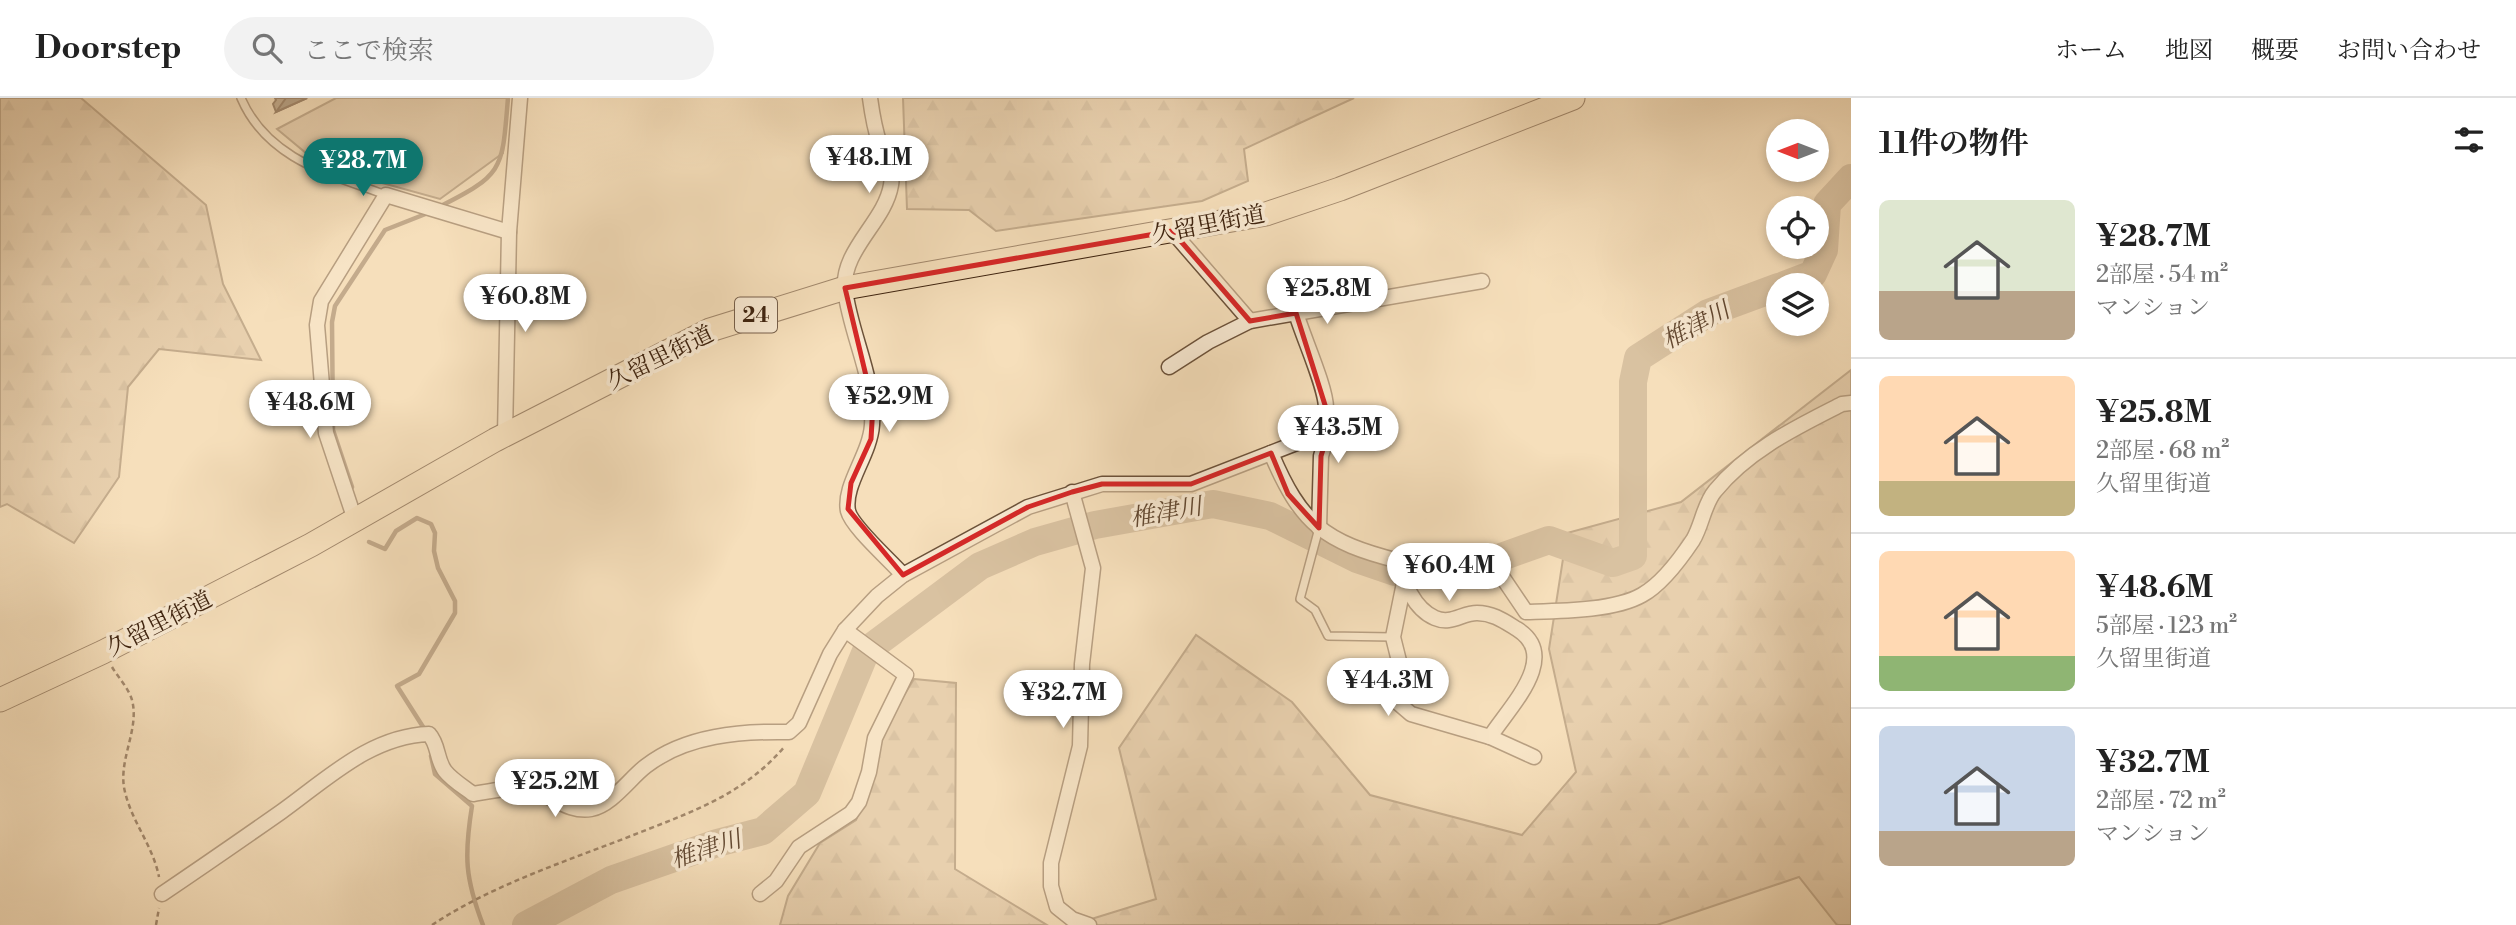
<!DOCTYPE html>
<html lang="ja">
<meta charset="utf-8">
<style>
body{margin:0;font-family:"Libre Bodoni","Noto Serif JP",serif;background:#f2f2f2;color:#222;height:100vh;display:flex;flex-direction:column;font-size:26px;white-space:nowrap}
*{box-sizing:border-box;margin:0}
p{font-size:23px;color:#767676}
.icon{flex:none;width:38px;height:38px;fill:none;stroke:currentColor;stroke-width:2;stroke-linecap:round;stroke-linejoin:round}
.map{position:relative;flex:1;overflow:hidden}
.drawer{display:flex;flex-direction:column;background:#fff;width:665px}
.drawer>*{flex:none}
.needle{width:46px;rotate:270deg}
.tools{position:absolute;left:1766px;top:21px;display:grid;gap:14px}
.tools a{display:grid;place-items:center;width:63px;height:63px;border-radius:50%;background:#fff;box-shadow:0 4px 10px #0003;font-size:35px}
.price{position:absolute;translate:-50% -60px;padding:0 16px;border-radius:24px;background:#fff;color:#222;font-size:23px;line-height:46px;filter:drop-shadow(0 2px 4px #0008)}
.price::after{content:'';position:absolute;left:50%;top:42px;width:21px;height:16px;margin-left:-10px;background:inherit;clip-path:polygon(0 0,100% 0,50% 100%)}
.price.selected{background:#0f766e;color:#fff}
ul{padding:0;list-style:none}
li{display:flex;align-items:center;gap:21px;height:175px;padding:0 28px}
li+li{border-top:2px solid #e0e0e0}
li span{display:grid;place-items:center;flex:none;width:196px;height:140px;border-radius:10px;color:#555}
li>.icon{margin-inline-start:auto}
span .icon{width:84px;height:84px;fill:#fffc;stroke-width:1}
li b{font-size:30px}
h2{display:flex;justify-content:space-between;align-items:center;height:84px;padding:0 28px;font-size:30px}
header{display:flex;align-items:center;gap:42px;box-sizing:border-box;height:98px;padding:0 35px;background:#fff;border-bottom:2px solid #e0e0e0}
header strong{font-size:33px}
nav{display:flex;gap:38px;margin-inline-start:auto;font-size:24px}
.search{width:490px;height:63px;background:#f2f2f2;display:flex;align-items:center;gap:18px;box-sizing:border-box;padding:0 24px;border-radius:38px;color:#767676;font-size:26px}
main{display:flex;flex:1;min-height:0}
.map>svg:first-child{display:block}
.forest{fill:url(#forest-firs);stroke:#8a7156;stroke-width:2}
.park{fill:#d7bf9e;stroke:#8a7156;stroke-width:2}
.lines{fill:none;stroke-linecap:round;stroke-linejoin:round}
.stream{stroke:#876d53;stroke-width:4.5}
.river{stroke:#b79f81;stroke-width:28}
.service-casing{stroke:#6c523a;stroke-width:10}
.minor-casing{stroke:#6c523a;stroke-width:17}
.primary-casing{stroke:#3e230f;stroke-width:25}
.path{stroke:#3e230f;stroke-width:2.5;stroke-dasharray:5 3.5;stroke-linecap:butt}
.service{stroke:#f9ead3;stroke-width:7}
.minor{stroke:#f9ead3;stroke-width:14}
.primary{stroke:#f6dfbb;stroke-width:23}
.wall{fill:#887259;stroke:#3e230f;stroke-width:2}
.shaded-wall{fill:#6f5d49;stroke:#3e230f;stroke-width:2}
.marked{fill:none;stroke:#d62828;stroke-width:5;stroke-linejoin:round}
.labels{text-anchor:middle;stroke-width:7;stroke-linejoin:round;paint-order:stroke}
.shield{fill:#f9ead3;stroke:#765f4a;stroke-width:2}
.shield-label{font-size:21px;font-weight:bold;fill:#3e230f}
.street-label{font-size:23px;fill:#3e230f;stroke:#f9ead3}
.water-label{font-size:24px;font-style:italic;fill:#624831;stroke:#f9ead3}
</style>
<header>
<strong>Doorstep</strong>
<div class="search"><svg class="icon" aria-label="search" viewBox="0 0 24 24"><circle cx="10" cy="10" r="6"/><path d="M15 15l6 6"/></svg>ここで検索</div>
<nav><a>ホーム</a><a>地図</a><a>概要</a><a>お問い合わせ</a></nav>
</header>
<main>
<div class="map">
<svg width="1851" height="827" viewBox="0 0 1851 827">
<defs>
<pattern id="forest-firs" width="22" height="20" patternUnits="userSpaceOnUse" patternTransform="scale(1.75)"><rect width="22" height="20" fill="#d7bf9e"/><path d="M5 1l3.5 6h-7zM16 11l3.5 6h-7z" fill="#baa487"/></pattern>
</defs>
<rect width="100%" height="100%" fill="#f6dfbb"/>
<filter id="stains"><feTurbulence type="fractalNoise" baseFrequency=".00286" numOctaves="4"/><feColorMatrix values="0 0 0 0 .2 0 0 0 0 .09 0 0 0 0 .02 0 0 0 .5 -.17"/></filter>
<radialGradient id="worn" r=".72"><stop offset=".6" stop-color="#630" stop-opacity="0"/><stop offset="1" stop-color="#630" stop-opacity=".3"/></radialGradient>
<g class="forest">
<path d="M0,0h81l125,107 17,79 38,76 -102,-11 -31,38 -9,90 -45,66 -67,-39 -7,3z"/>
<path d="M903,0h451l-110,51 4,32 -46,20 -206,30 -27,-21 -62,-1z"/>
<path d="M1851,272v555h-14l-38,-48 -142,48h-585l84,-26 -37,-151 77,-113 96,67 78,93 152,40 54,-63 -27,-123 18,-116 114,-31z"/>
<path d="M914,581l42,4 -1,186 92,56h-267l8,-29 32,-53 36,-23 18,-44 8,-45z"/>
</g>
<path class="park" d="M336,0h172l-5,55 -63,46 -65,-18 -63,-23 -35,-29z"/>
<g class="lines">
<g class="stream">
<path d="M439,109c66,-33 63,-38 69,-109"/>
<path d="M352,389l-19,-57 -1,-108 3,-16 50,-76 43,-17"/>
<path d="M369,444l16,7 11,-18 21,-13 14,6 4,9 -1,18 4,17 17,33v12l-36,61 -22,12 28,44"/>
<path d="M431,658l4,18 37,32c-8,50 -7,72 11,119"/>
</g>
<g class="river">
<path d="M1784,187l29,-11 11,-24 3,-46 24,-26"/>
<path d="M526,827l85,-45 106,-37 46,-12 44,-38 59,-142 114,-85 55,-24 60,-17 118,-21 57,12 87,43 38,13 98,-12 56,-20 64,23 20,-7v-174l5,-24 70,-45 70,-26"/>
</g>
<g class="service-casing">
<g id="service">
<path d="M241,0c26,61 88,76 145,97"/>
<path d="M1319,430l-19,71 15,11 13,26 65,1"/>
</g>
</g>
<g class="minor-casing">
<g id="minor">
<path d="M870,0c2,15 5,32 10,47 4,14 14,23 11,40 -6,37 -50,65 -46,105 6,46 30,88 27,135 -2,30 -29,60 -24,86 4,16 42,49 55,64"/>
<path d="M1172,133l78,90"/>
<path d="M1169,269l39,-25 42,-21 232,-40"/>
<path d="M505,337l4,-203 11,-134"/>
<path d="M1271,355c30,71 53,89 128,108 4,21 15,48 36,57 16,7 27,-5 42,-5 16,0 27,8 40,16 44,28 -7,77 -27,108"/>
<path d="M1072,394l21,76 -11,96 -2,82 -29,117v23l6,21 15,12 17,6"/>
<path d="M355,422l-29,-87 -9,-108 4,-24 65,-106 123,37"/>
<path d="M1319,430l2,-72 10,-32 -3,-8"/>
<path d="M1534,659l-44,-20 -79,-23 -21,-18 9,-35 -6,-24 11,-54 46,-9 49,-2 27,40c33,-1 88,-1 116,-17 20,-11 39,-37 51,-55 9,-15 11,-36 22,-49 33,-41 82,-64 127,-87l9,-1"/>
<path d="M162,796c40,-27 79,-54 119,-82 45,-32 89,-76 148,-78 10,11 7,25 16,37 7,9 19,16 28,23 18,-3 39,-8 58,-4 20,5 38,23 60,19 21,-4 39,-31 55,-43 40,-31 95,-35 143,-34l10,-9 31,-69 15,-24 32,-34 26,-21 125,-68 74,-23h89l121,-47c7,-8 14,-17 14,-29 0,-21 -23,-71 -30,-95"/>
<path d="M760,796l16,-13 23,-34 52,-34 8,-11 10,-30 6,-34 31,-63 -61,-45"/>
</g>
</g>
<g class="primary-casing">
<path id="primary" d="M0,602l103,-48 208,-107 184,-105 215,-110 135,-42 421,-74 74,-25 233,-91"/>
</g>
<g class="path">
<path d="M112,569c6,10 17,22 20,33 8,30 -15,61 -7,92 7,30 28,54 34,85"/>
<path d="M156,827l3,-17"/>
<path d="M432,827c65,-43 142,-66 214,-95 54,-21 101,-39 139,-84"/>
</g>
<use href="#service" class="service"/>
<use href="#minor" class="minor"/>
<use href="#primary" class="primary"/>
</g>
<path class="wall" d="M275,0h32l-31,14 -3,-8 3,-4z"/>
<path class="shaded-wall" d="M286,0h21l-31,14z"/>
<path d="M0 0H1851V827H0ZM1172,133l78,90 46,-8 35,111 -10,32 -2,72 -31,-34 -17,-41 -80,31h-89l-30,8 -44,15 -125,68 -55,-66 3,-26 20,-44 2,-34 -28,-117z" fill="#f6dfbb" fill-opacity=".55" fill-rule="evenodd"/>
<path class="marked" d="M1172,133l78,90 46,-8 35,111 -10,32 -2,72 -31,-34 -17,-41 -80,31h-89l-30,8 -44,15 -125,68 -55,-66 3,-26 20,-44 2,-34 -28,-117z"/>
<g class="labels">
<rect class="shield" x="735" y="199.5" width="42" height="35" rx="5"/>
<g class="shield-label">
<text x="756" y="224">24</text>
</g>
<g class="street-label">
<text transform="translate(1208 126) rotate(-11)" y="8">久留里街道</text>
<text transform="translate(660 259) rotate(-26)" y="8">久留里街道</text>
<text transform="translate(159 525) rotate(-27)" y="8">久留里街道</text>
</g>
<g class="water-label">
<text transform="translate(1696 227) rotate(-28)" y="8">椎津川</text>
<text transform="translate(1166 414) rotate(-10)" y="8">椎津川</text>
<text transform="translate(706 751) rotate(-18)" y="8">椎津川</text>
</g>
</g>
<rect width="100%" height="100%" filter="url(#stains)"/>
<rect width="100%" height="100%" fill="url(#worn)"/>
</svg>
<div class="tools">
<a><svg class="needle" viewBox="-14 -14 28 28"><path d="M0-13l5 13h-10z" fill="#e53935"/><path d="M0 13l5-13h-10z" fill="#767676"/></svg></a>
<a><svg class="icon" aria-label="locate" viewBox="0 0 24 24"><circle cx="12" cy="12" r="6"/><path d="M12 2v4M12 18v4M2 12h4M18 12h4"/></svg></a>
<a><svg class="icon" aria-label="layers" viewBox="0 0 24 24"><path d="M12 4l9 5-9 5-9-5zM3 14l9 5 9-5"/></svg></a>
</div>
<b class="price" style="left:869px;top:97px">¥48.1M</b>
<b class="price selected" style="left:363px;top:100px">¥28.7M</b>
<b class="price" style="left:1327px;top:228px">¥25.8M</b>
<b class="price" style="left:525px;top:236px">¥60.8M</b>
<b class="price" style="left:889px;top:336px">¥52.9M</b>
<b class="price" style="left:310px;top:342px">¥48.6M</b>
<b class="price" style="left:1338px;top:367px">¥43.5M</b>
<b class="price" style="left:1449px;top:505px">¥60.4M</b>
<b class="price" style="left:1388px;top:620px">¥44.3M</b>
<b class="price" style="left:1063px;top:632px">¥32.7M</b>
<b class="price" style="left:555px;top:721px">¥25.2M</b>
</div>
<section class="drawer">
<h2>11件の物件<svg class="icon" aria-label="filters" viewBox="0 0 24 24"><path d="M4 7h16M4 17h16"/><circle cx="9" cy="7" r="2"/><circle cx="15" cy="17" r="2"/></svg></h2>
<ul>
<li><span style="background:linear-gradient(#dfe7d0 65%,#b9a48a 0)"><svg class="icon" aria-label="home" viewBox="0 0 24 24"><path d="M3 11l9-7 9 7M6 9v11h12V9"/></svg></span><div><b>¥28.7M</b><p>2部屋 · 54 m²</p><p>マンション</p></div></li>
<li><span style="background:linear-gradient(#ffd9b3 75%,#c2b280 0)"><svg class="icon" aria-label="home" viewBox="0 0 24 24"><path d="M3 11l9-7 9 7M6 9v11h12V9"/></svg></span><div><b>¥25.8M</b><p>2部屋 · 68 m²</p><p>久留里街道</p></div></li>
<li><span style="background:linear-gradient(#ffd9b3 75%,#8fb573 0)"><svg class="icon" aria-label="home" viewBox="0 0 24 24"><path d="M3 11l9-7 9 7M6 9v11h12V9"/></svg></span><div><b>¥48.6M</b><p>5部屋 · 123 m²</p><p>久留里街道</p></div></li>
<li><span style="background:linear-gradient(#c9d6e8 75%,#b9a48a 0)"><svg class="icon" aria-label="home" viewBox="0 0 24 24"><path d="M3 11l9-7 9 7M6 9v11h12V9"/></svg></span><div><b>¥32.7M</b><p>2部屋 · 72 m²</p><p>マンション</p></div></li>
</ul>
</section>
</main>
